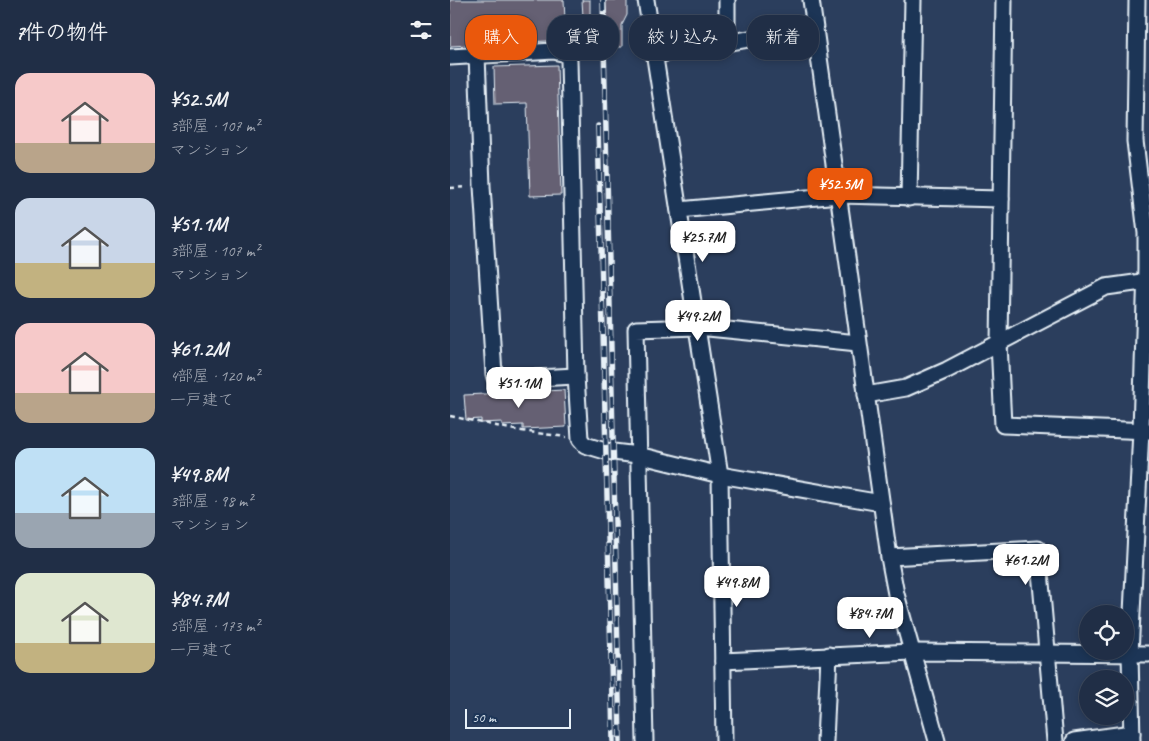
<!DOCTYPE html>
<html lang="ja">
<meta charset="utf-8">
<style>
body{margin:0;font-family:Caveat,"Klee One",sans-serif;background:#2d3a51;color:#f1f3f6;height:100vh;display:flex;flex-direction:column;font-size:19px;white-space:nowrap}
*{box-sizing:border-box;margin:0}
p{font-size:16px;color:#a2a8b3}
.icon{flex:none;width:28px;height:28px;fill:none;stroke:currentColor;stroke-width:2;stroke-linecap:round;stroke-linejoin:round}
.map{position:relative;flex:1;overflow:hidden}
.sheet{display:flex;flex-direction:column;background:#202e46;width:450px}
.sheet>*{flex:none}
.top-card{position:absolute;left:15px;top:15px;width:475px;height:45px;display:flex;gap:10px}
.tools{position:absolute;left:629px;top:605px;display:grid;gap:10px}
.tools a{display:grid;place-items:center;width:55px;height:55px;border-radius:50%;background:#202e46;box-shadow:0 2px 8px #0003,0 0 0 1px #3d4a5f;font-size:25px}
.scale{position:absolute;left:15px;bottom:12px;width:106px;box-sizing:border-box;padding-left:5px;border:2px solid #e8f1f8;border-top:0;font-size:14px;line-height:18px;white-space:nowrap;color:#e8f1f8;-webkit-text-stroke:4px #1d3557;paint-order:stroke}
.price{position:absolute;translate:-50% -42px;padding:0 11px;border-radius:10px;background:#fff;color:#222;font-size:16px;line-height:32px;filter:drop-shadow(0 1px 2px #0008)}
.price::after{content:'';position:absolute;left:50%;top:30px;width:15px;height:11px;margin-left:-8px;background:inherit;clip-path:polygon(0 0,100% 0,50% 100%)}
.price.active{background:#ea580c;color:#fff}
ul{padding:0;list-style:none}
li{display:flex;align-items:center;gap:15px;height:125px;padding:0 15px}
li span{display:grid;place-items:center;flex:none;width:140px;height:100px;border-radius:15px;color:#555}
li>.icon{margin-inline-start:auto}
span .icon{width:60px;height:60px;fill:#fffc;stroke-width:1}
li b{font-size:21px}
h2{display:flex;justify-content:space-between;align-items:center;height:60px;padding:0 15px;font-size:21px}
.chip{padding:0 18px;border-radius:20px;background:#202e46;box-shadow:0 2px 8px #0003,0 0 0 1px #3d4a5f;font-size:18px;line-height:45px}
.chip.active{background:#ea580c;color:#fff}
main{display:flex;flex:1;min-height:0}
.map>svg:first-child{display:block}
.building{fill:#656073;stroke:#e8f1f8}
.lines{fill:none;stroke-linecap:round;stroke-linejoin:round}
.minor-casing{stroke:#e8f1f8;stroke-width:19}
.path{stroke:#e8f1f8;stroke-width:2.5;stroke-dasharray:5 4;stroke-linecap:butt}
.minor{stroke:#1d3557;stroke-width:15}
.rail-casing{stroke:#e8f1f8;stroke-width:5.5}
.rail{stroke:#1d3557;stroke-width:4;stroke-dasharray:11;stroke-linecap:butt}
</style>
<main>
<section class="sheet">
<h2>7件の物件<svg class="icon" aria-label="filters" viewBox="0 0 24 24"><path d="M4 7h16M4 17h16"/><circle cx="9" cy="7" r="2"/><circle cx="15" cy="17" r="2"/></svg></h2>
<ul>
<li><span style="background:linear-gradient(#f6c9c9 70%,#b9a48a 0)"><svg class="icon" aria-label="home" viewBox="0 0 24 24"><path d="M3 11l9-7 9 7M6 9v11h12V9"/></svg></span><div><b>¥52.5M</b><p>3部屋 · 107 m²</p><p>マンション</p></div></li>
<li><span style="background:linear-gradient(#c9d6e8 65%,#c2b280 0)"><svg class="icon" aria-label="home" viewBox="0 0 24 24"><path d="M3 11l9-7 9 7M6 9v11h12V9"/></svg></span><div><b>¥51.1M</b><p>3部屋 · 107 m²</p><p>マンション</p></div></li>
<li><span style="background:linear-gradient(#f6c9c9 70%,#b9a48a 0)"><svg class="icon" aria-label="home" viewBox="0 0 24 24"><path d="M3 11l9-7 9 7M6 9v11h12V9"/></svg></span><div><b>¥61.2M</b><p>4部屋 · 120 m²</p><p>一戸建て</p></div></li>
<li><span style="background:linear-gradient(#bfe0f5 65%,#9aa5b1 0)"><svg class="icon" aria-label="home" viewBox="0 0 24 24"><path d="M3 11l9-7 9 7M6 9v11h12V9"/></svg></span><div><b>¥49.8M</b><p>3部屋 · 98 m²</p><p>マンション</p></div></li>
<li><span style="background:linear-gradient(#dfe7d0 70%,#c2b280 0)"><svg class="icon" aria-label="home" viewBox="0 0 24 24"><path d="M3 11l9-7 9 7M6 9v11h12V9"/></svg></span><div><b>¥84.7M</b><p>5部屋 · 173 m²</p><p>一戸建て</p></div></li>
</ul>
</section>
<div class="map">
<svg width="699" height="741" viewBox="0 0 699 741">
<rect width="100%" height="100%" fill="#2b3e5d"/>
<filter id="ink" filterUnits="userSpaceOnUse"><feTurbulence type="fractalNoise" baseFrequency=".02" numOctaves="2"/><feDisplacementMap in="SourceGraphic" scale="10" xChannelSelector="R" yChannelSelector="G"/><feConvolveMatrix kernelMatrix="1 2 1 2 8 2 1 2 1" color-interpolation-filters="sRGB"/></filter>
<g filter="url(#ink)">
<g class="building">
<path d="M0,0h114l2,40 -116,6z"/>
<path d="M132,0h8v16l-7,1z"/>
<path d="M156,0h21v15l-5,10v22h-14z"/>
<path d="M107,65l4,130 -31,1 -3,-93 -32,1 -1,-37z"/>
<path d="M114,390l2,37 -43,2v-4l-21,1v-4l-21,1v-4l-15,1 -2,-25z"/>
</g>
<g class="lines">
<g class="minor-casing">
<g id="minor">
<path d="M196,0l74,475 4,266"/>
<path d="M277,0v43"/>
<path d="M361,0l78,557 7,37 41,147"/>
<path d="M554,0l-5,343 4,82 146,6"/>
<path d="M27,55l5,131 12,188 1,4 3,2 78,-4"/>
<path d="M205,55l159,-27"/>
<path d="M0,57l104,-6 12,3 3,6 7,316 4,63 5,6 20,6 33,4 82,20 161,28"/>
<path d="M459,198l4,-198"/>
<path d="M229,210l160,-15 162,4"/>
<path d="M416,395l40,-7 41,-18 159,-83 43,-6"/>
<path d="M439,557l149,-8 17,192"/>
<path d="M273,661l189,-9 237,2"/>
<path d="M195,741l-9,-412 62,-2 160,16"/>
<path d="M375,741l4,-86"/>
<path d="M624,741l58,-8"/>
<path d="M682,741l-2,-87 11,-224 5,-161v-36l-11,-92 2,-141"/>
</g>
</g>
<g class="path">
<path d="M0,188l18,-1"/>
<path d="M0,416l65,14 51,7"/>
</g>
<use href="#minor" class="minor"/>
<g class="rail-casing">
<g id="rail">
<path d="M153,0l17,741"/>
<path d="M148,126l15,615"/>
</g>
</g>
<use href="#rail" class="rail"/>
</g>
</g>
</svg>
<div class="tools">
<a><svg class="icon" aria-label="locate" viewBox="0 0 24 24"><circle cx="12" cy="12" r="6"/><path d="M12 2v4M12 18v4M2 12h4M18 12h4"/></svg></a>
<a><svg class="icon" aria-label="layers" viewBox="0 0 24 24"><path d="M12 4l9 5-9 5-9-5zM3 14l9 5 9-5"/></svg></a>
</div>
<div class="scale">50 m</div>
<b class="price active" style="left:390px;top:210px">¥52.5M</b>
<b class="price" style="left:253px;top:263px">¥25.7M</b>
<b class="price" style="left:248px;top:342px">¥49.2M</b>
<b class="price" style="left:69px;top:409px">¥51.1M</b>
<b class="price" style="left:576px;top:586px">¥61.2M</b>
<b class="price" style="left:287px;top:608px">¥49.8M</b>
<b class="price" style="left:420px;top:639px">¥84.7M</b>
<div class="top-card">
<a class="chip active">購入</a>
<a class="chip">賃貸</a>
<a class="chip">絞り込み</a>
<a class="chip">新着</a>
</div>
</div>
</main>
